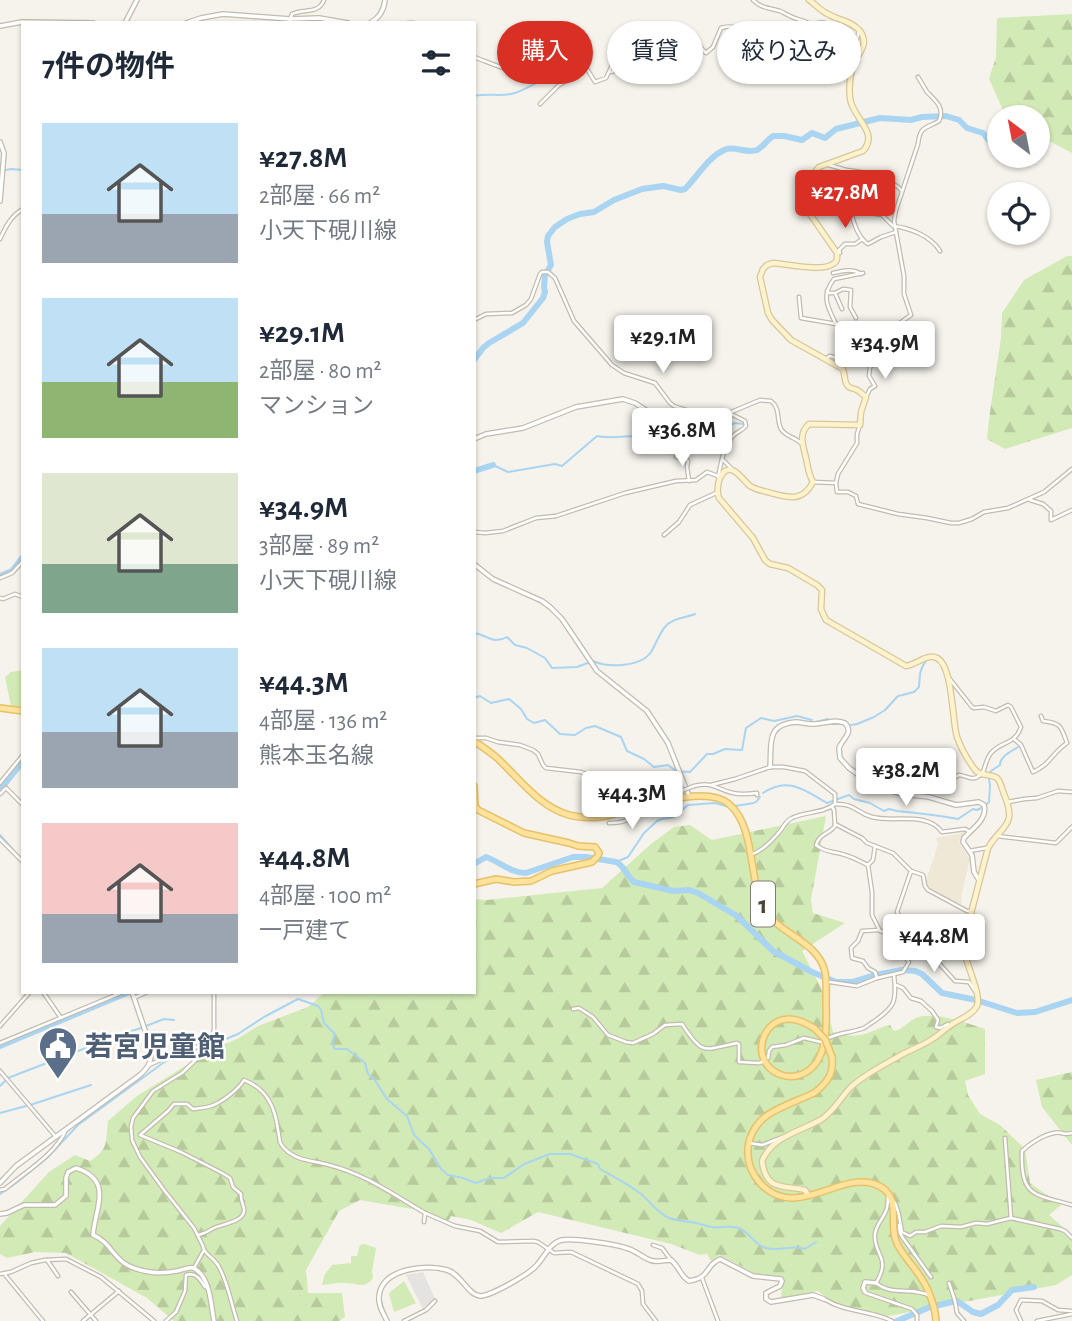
<!DOCTYPE html>
<html lang="ja">
<meta charset="utf-8">
<style>
body{margin:0;font-family:"Alegreya Sans","Noto Sans JP",sans-serif;background:#f6f6f7;color:#1f2937;height:100vh;display:flex;flex-direction:column;font-size:26px;white-space:nowrap}
*{box-sizing:border-box;margin:0}
p{font-size:23px;color:#747a83}
.icon{flex:none;width:38px;height:38px;fill:none;stroke:currentColor;stroke-width:2;stroke-linecap:round;stroke-linejoin:round}
.map{position:relative;flex:1;overflow:hidden}
.panel{position:absolute;left:21px;top:21px;width:455px;height:973px;display:flex;flex-direction:column;background:#fff;border-radius:0px;box-shadow:0 2px 5px #0004}
.panel>*{flex:none}
.top-card{position:absolute;left:497px;top:21px;width:469px;height:63px;display:flex;gap:14px}
.needle{width:46px;rotate:328deg}
.tools{position:absolute;left:987px;top:105px;display:grid;gap:14px}
.tools a{display:grid;place-items:center;width:63px;height:63px;border-radius:50%;background:#fff;box-shadow:0 2px 5px #0004;font-size:35px}
.price{position:absolute;translate:-50% -60px;padding:0 16px;border-radius:7px;background:#fff;color:#222;font-size:23px;line-height:46px;filter:drop-shadow(0 2px 4px #0008)}
.price::after{content:'';position:absolute;left:50%;top:42px;width:21px;height:16px;margin-left:-10px;background:inherit;clip-path:polygon(0 0,100% 0,50% 100%)}
.price.active{background:#d93025;color:#fff}
ul{padding:0;list-style:none}
li{display:flex;align-items:center;gap:21px;height:175px;padding:0 21px}
li span{display:grid;place-items:center;flex:none;width:196px;height:140px;border-radius:0px;color:#555}
li>.icon{margin-inline-start:auto}
span .icon{width:84px;height:84px;fill:#fffc;stroke-width:1}
li b{font-size:30px}
h2{display:flex;justify-content:space-between;align-items:center;height:84px;padding:0 21px;font-size:30px}
.tag{padding:0 24px;border-radius:32px;background:#fff;box-shadow:0 2px 5px #0004;font-size:24px;line-height:63px}
.tag.active{background:#d93025;color:#fff}
.map>svg:first-child{display:block}
.education{fill:#efe8d6}
.forest{fill:url(#forest-firs)}
.green{fill:#d2eab5}
.parking{fill:#e5e3e0}
.lines{fill:none;stroke-linecap:round;stroke-linejoin:round}
.stream{stroke:#a9d4f2;stroke-width:2}
.river{stroke:#a9d4f2;stroke-width:6}
.minor-casing{stroke:#c2bbae;stroke-width:5}
.tertiary-casing{stroke:#c2bbae;stroke-width:6}
.secondary-casing{stroke:#d6c79b;stroke-width:7}
.primary-casing{stroke:#e6c16a;stroke-width:8}
.minor{stroke:#fff;stroke-width:2.5}
.tertiary{stroke:#fff;stroke-width:3.5}
.secondary{stroke:#fff3cd;stroke-width:4.5}
.primary{stroke:#ffe39c;stroke-width:5}
.minor-bridge-casing{stroke:#c2bbae;stroke-width:5;stroke-linecap:butt}
.primary-bridge-casing{stroke:#e6c16a;stroke-width:8;stroke-linecap:butt}
.minor-bridge{stroke:#fff;stroke-width:2.5}
.primary-bridge{stroke:#ffe39c;stroke-width:5}
.labels{text-anchor:middle;stroke-width:5;stroke-linejoin:round;paint-order:stroke}
.shield{fill:#fff;stroke:#817c74;stroke-width:2}
.shield-label{font-size:26px;font-weight:bold;fill:#4b4439}
.service-label{font-size:28px;font-weight:bold;fill:#4e5e75;stroke:#fff;text-anchor:start}
</style>
<div class="map">
<svg width="1072" height="1321" viewBox="0 0 1072 1321">
<defs>
<pattern id="forest-firs" width="22" height="20" patternUnits="userSpaceOnUse" patternTransform="scale(1.75)"><rect width="22" height="20" fill="#d2eab5"/><path d="M5 1l3.5 6h-7zM16 11l3.5 6h-7z" fill="#b6ca9c"/></pattern>
</defs>
<rect width="100%" height="100%" fill="#f6f3ec"/>
<path class="education" d="M964,831l3,2 -7,6 -1,4 11,16 -8,34 -1,12 -34,-18 -1,-7 12,-35 -2,-7 23,-4z"/>
<g class="forest">
<path d="M1072,14v139l-34,-18v-18h-32l-17,-38 7,-22 1,-39z"/>
<path d="M1067,256h5v172l-67,21 -18,-10 3,-27 11,-74 1,-25 22,-33z"/>
<path d="M826,816l-15,84 2,13 32,10 -43,28 19,37 12,44c14,5 27,5 40,-1 6,-2 10,-5 17,-6l4,6c10,-2 15,-11 24,-14 20,-5 48,6 67,12v45l-20,7 3,14 12,19 20,11 25,24 5,34 31,22 -12,10 23,20v40l-16,10 -168,31 -45,-10 -12,-5 -13,-10 -37,7 2,-22 -25,-1 -34,-18 -5,-2 -8,6 -4,-7 -7,1 -29,-11 -133,-32 -37,21 -30,-13 -20,-4 -3,6 -19,-10 -69,-12 -21,11 -33,59 2,23h34l3,24 -6,4h-165l-27,-23 -81,-45 -31,-1 -28,6 -7,-4v-28l49,-54 26,-17 15,6c20,-13 15,-19 18,-40l29,-25 74,-46 26,-11 21,-13 50,-19 17,-15h149v-93l13,1 115,-12 49,-44 23,-17 16,-2 22,15z"/>
<path d="M1072,1072v73l-30,-38 -6,-27z"/>
</g>
<g class="green">
<path d="M23,670v41l-12,-5 -6,-29 6,-5z"/>
<path d="M364,1244l12,4 -4,23 1,7c-9,12 -15,5 -27,5 -8,-1 -16,2 -24,2l3,-11 7,-9 19,-2v-7h6l3,-11z"/>
<path d="M404,1281l12,22 -22,9 -5,-19z"/>
</g>
<path class="parking" d="M423,1272l12,27 -12,10 -17,-34z"/>
<g class="lines">
<g class="stream">
<path d="M474,96c14,-3 30,1 41,-3 15,-5 29,-15 43,-21"/>
<path d="M0,171l11,-2 12,1"/>
<path d="M493,465l15,7 47,-8 7,2 35,-30c18,4 38,-3 57,1 10,2 18,7 28,6 9,-1 13,-6 18,-12l12,1 23,-9 8,1"/>
<path d="M474,633c14,2 19,12 33,4l8,8 12,3 18,10 7,10 25,-1 16,-6c15,7 48,6 58,-9 5,-8 8,-18 14,-25 7,-9 20,-9 30,-13"/>
<path d="M474,698l6,-2 11,7 18,-4 12,10 6,10 7,4 11,-3 15,14 15,1 11,-7 9,-2 26,11 6,14 17,8 10,8 14,-2 8,6 14,1 17,-18h6l12,-5 17,1 4,-22 15,-10 13,3 23,-5 15,4"/>
<path d="M816,722l12,-3"/>
<path d="M832,724h10"/>
<path d="M851,725l6,-1 17,-7 11,-7 13,-14 16,-4 5,-5c1,-11 0,-17 7,-26"/>
<path d="M990,773l1,-2 9,-6c0,-9 12,-14 18,-18"/>
<path d="M763,793c25,-17 41,-3 64,10l22,-8 5,4 16,4 14,8 5,-2 8,2c21,2 41,4 61,8l15,-10 4,1 4,-2"/>
<path d="M987,804l2,-2 1,-16 -1,-8"/>
<path d="M0,835l15,17"/>
<path d="M616,862l12,-5 16,-24 13,-12 5,-2 12,-2 14,-12 27,-2 14,4 25,-4 3,-2 3,-4"/>
<path d="M146,1026l18,-7 10,1"/>
<path d="M8,1078l114,-44 19,-6"/>
<path d="M0,1086l5,-5"/>
<path d="M30,1105l61,-20"/>
<path d="M0,1113l26,-7"/>
<path d="M0,1194l16,-11 32,-26 30,-32 85,-62 9,-6 42,-13 24,-10 26,-17 34,-18 20,7 3,4 3,13 11,11 -3,10 3,5h12l18,14 3,11 6,5 13,20 20,17 7,19 15,14 12,20 7,6 15,3 13,5 14,-5h14l20,-14 26,-10h20l28,10 2,5c14,8 28,15 41,25 10,8 16,19 28,24 8,3 18,3 27,5 5,1 10,3 15,4 9,1 18,-2 27,1 11,3 15,15 25,19 13,6 29,-3 42,2l11,-7"/>
</g>
<g class="river">
<path d="M474,360l9,-12 6,-5 34,-20 20,-25 2,-6 -1,-5 1,-12 6,-10 -4,-23 1,-6 7,-9 12,-8 13,-5 14,-2 20,-12 28,-11 21,-3 18,4 4,-1c13,-13 22,-31 39,-39 10,-5 22,4 33,0 6,-3 10,-10 16,-14h11l18,4 10,-7 13,5 11,-9 44,-11 31,2 11,-3 24,-1 13,4 8,8 16,5 10,13"/>
<path d="M474,471l19,-6"/>
<path d="M0,576l12,-5 11,-14"/>
<path d="M0,790l23,-29"/>
<path d="M474,864l12,-7c14,5 25,16 40,16l47,-16h13l30,5c9,4 10,14 18,20l39,9 16,-1 9,3 39,23 36,35 39,21 24,10h16l23,-7 27,-5 13,1 7,3 20,19 34,7 41,13 18,-1 37,-12"/>
<path d="M0,1046l129,-54"/>
<path d="M957,1301l16,11 8,2 17,-9 14,-15 22,-3"/>
<path d="M897,1321l33,-14 22,-5"/>
</g>
<g class="minor-casing">
<g id="minor">
<path d="M753,0c8,8 16,8 27,11 3,1 7,4 10,5 7,4 15,4 22,9"/>
<path d="M289,23l3,-9c12,-6 26,1 32,-14"/>
<path d="M408,23h6"/>
<path d="M654,53l14,1"/>
<path d="M474,57c22,8 42,19 66,15 17,-3 21,-19 41,-13l14,23 11,-4 15,-32 7,-4 20,1 4,3 6,17 7,4 7,-3 2,-3 2,-24 6,-4c17,7 13,9 24,20l7,-6 8,-19c22,-6 18,8 25,21l6,-1 12,-19 5,1 15,19 23,2 4,-4 1,-22c20,-9 24,9 24,25l9,6h3l6,-4 5,-22"/>
<path d="M577,58l2,-3 10,-2"/>
<path d="M610,72c11,-1 18,-8 28,-10 8,-2 11,0 18,-4"/>
<path d="M540,104l18,-18 9,-6 2,-3v-20"/>
<path d="M829,165l17,5c0,19 5,64 22,74l13,-7 15,-5"/>
<path d="M846,170c15,1 47,9 56,21"/>
<path d="M852,210l30,5 11,11c17,2 38,10 47,25"/>
<path d="M0,239c6,-13 11,-23 23,-30"/>
<path d="M840,253l-1,-3 6,-6h10l6,-4"/>
<path d="M833,273c9,-2 20,-5 28,1"/>
<path d="M827,291l2,2h6l7,16"/>
<path d="M835,293l8,-4 8,1 -1,17 6,11"/>
<path d="M799,297l2,21 35,6c-9,-18 -15,-28 -2,-45l29,-6"/>
<path d="M474,320l12,-6 26,-1 14,-8 5,-6 9,-25 2,-2h6l7,6 19,43 38,44 12,8 31,10 15,20 4,3 27,9 28,-2 31,-13 11,1c10,8 5,18 10,28 4,7 13,8 20,14"/>
<path d="M864,355l6,12"/>
<path d="M825,359l5,-3 13,4 6,-1 15,-4 16,-18 31,-22 -7,-21v-18l-10,-55 2,-11 22,-66c2,-18 7,-15 21,-23 6,-13 -3,-20 -12,-29 -3,-5 -6,-10 -9,-15"/>
<path d="M866,397l4,-8 5,-3 -6,-10 1,-9 6,-4 6,-1 5,-6"/>
<path d="M860,425l-3,9v9l-19,31 -2,9 1,9h11l8,4 2,8 40,10 29,4 24,5h8l13,-4 12,-7 24,-4 36,-16 28,-23"/>
<path d="M689,449l-10,4 -3,4 9,1 3,3 -1,6 2,14"/>
<path d="M722,459l10,10"/>
<path d="M718,477c3,-13 5,-29 14,-40 4,-5 10,-6 14,-11l-1,-5 -16,-8"/>
<path d="M813,482l23,1"/>
<path d="M1030,500l13,4 8,7v9l21,-10"/>
<path d="M474,532l11,1 18,-2 33,-13 20,-2 69,-23 51,-12 20,-1 11,-8 11,4"/>
<path d="M664,535l15,-13 11,-17 26,-12"/>
<path d="M0,578l12,-5 11,-12"/>
<path d="M0,598l3,1 12,-5 8,3"/>
<path d="M949,678l23,29 2,1 10,-1 12,4 12,-6 3,2 10,20c-6,18 -20,14 -30,26 -5,6 -6,15 -9,22"/>
<path d="M474,738h12l12,4 22,3 13,5 5,4 5,11 3,3 35,4 54,20 39,1 7,-2"/>
<path d="M1014,739l7,6 12,27c18,-8 19,-19 34,-29 -6,-17 -6,-20 -24,-22l-2,-5"/>
<path d="M928,771l16,11h3l12,-7c9,1 14,7 21,0"/>
<path d="M0,783l23,-28"/>
<path d="M711,785l24,-6 35,-12h14l21,4 30,23v10c-13,10 -29,7 -43,14 -5,2 -8,7 -11,12 -8,10 -18,21 -31,25"/>
<path d="M694,786c20,-5 23,4 39,7 8,2 16,1 24,0v2"/>
<path d="M0,794l6,-6 17,17"/>
<path d="M1008,802l16,-3 13,-1 21,-7 14,1"/>
<path d="M835,804c21,0 20,8 37,13 22,6 55,-6 70,15l23,-3 5,3"/>
<path d="M832,807l2,3 1,16c-6,8 -16,8 -19,19 9,8 19,6 29,10 8,2 16,7 23,10"/>
<path d="M609,823c15,0 21,-2 29,-15"/>
<path d="M835,824l27,14 5,5 26,10 18,18 12,4 2,11 3,4 39,21h4"/>
<path d="M997,836l59,7 16,-16"/>
<path d="M0,839l23,23"/>
<path d="M875,846l-2,14 -5,5 4,27v23l8,16c26,8 55,4 81,13"/>
<path d="M969,851l17,-3"/>
<path d="M902,936v-16l-5,-8 14,-41"/>
<path d="M923,938l1,11 3,4 9,7 19,21 14,1 6,9"/>
<path d="M877,978l-2,-6 -7,-4 -5,-7 -11,-3 -1,-10 7,-7 4,-10 17,-1"/>
<path d="M830,982l27,4 20,-8 26,-6 6,-10 -8,-10 4,-16"/>
<path d="M896,985l7,3 8,10 10,3 11,10 6,9 -2,7 4,1 8,-4"/>
<path d="M43,992l18,26"/>
<path d="M134,998l13,-6"/>
<path d="M573,1009l6,-1 14,9 15,18 18,7 7,1 20,-9 12,-9 17,-1c21,32 21,26 55,19l2,1v18l20,1 3,-1"/>
<path d="M0,1026l30,-34"/>
<path d="M0,1043l123,-51"/>
<path d="M768,1058l1,-7 3,-4 14,-2 18,-7 17,4c15,-10 27,-8 43,-14 2,-1 7,-5 9,-6 22,-15 24,-20 21,-47"/>
<path d="M149,1065l20,-9 43,-14 2,-13v-37"/>
<path d="M0,1071l56,66"/>
<path d="M1072,1133c-9,3 -10,-2 -18,0 -11,2 -25,11 -32,18 -2,46 12,43 50,54"/>
<path d="M1005,1138l6,80"/>
<path d="M749,1143l13,2 21,-8"/>
<path d="M0,1190l5,-1c20,-17 50,-34 61,-59"/>
<path d="M888,1196c0,5 0,12 -3,17 -3,7 -9,12 -10,21 -2,21 17,23 1,49 18,14 35,3 54,13"/>
<path d="M894,1202l2,3 3,10"/>
<path d="M899,1216l3,16 8,4 6,-4h9l16,-6 20,1 15,-4 11,1 24,-6 49,11 5,2 7,7"/>
<path d="M424,1222l1,-9 30,13 25,5 18,11 35,-1 5,1 16,11 17,-1 67,32 4,7 1,13 13,17"/>
<path d="M899,1225l1,8 3,5 28,39"/>
<path d="M198,1235c7,-1 10,-4 16,-7 8,-4 29,-6 30,-17 1,-4 -4,-10 -3,-17l-8,-7 -3,-9 -8,-5 -41,-21 -41,-17 28,-24 6,-7h13l6,5c6,-1 12,-1 18,-3 10,-3 28,-17 33,-26 23,9 31,27 34,50 2,8 0,13 7,19 13,13 28,11 44,16 36,9 65,30 96,48"/>
<path d="M653,1245l9,3 9,12"/>
<path d="M204,1250c4,6 12,10 15,17 9,16 12,36 18,54"/>
<path d="M47,1260l11,16"/>
<path d="M194,1268l10,-18 -1,-4 -9,-18 -30,-38 -24,-33 -8,-17 -1,-13 2,-9 20,-27 29,-18 24,-23 1,-7"/>
<path d="M5,1273l1,3 37,45"/>
<path d="M0,1274l11,-2 20,-9 14,-3 21,-1 35,18 53,44"/>
<path d="M702,1278l16,43"/>
<path d="M949,1283l6,18 2,12 7,8"/>
<path d="M71,1292l25,29"/>
<path d="M866,1293l46,16 5,6v6"/>
<path d="M824,1299c23,14 47,11 68,22"/>
<path d="M83,1321l36,-30"/>
<path d="M166,1321l10,-9 9,-21 1,-16c10,-3 14,4 19,12h3"/>
<path d="M404,1321l22,-11 9,-9"/>
<path d="M1021,1321l-5,-11 5,-10 21,1 16,9 14,1"/>
<path d="M1037,1321l35,-7"/>
</g>
</g>
<g class="tertiary-casing">
<g id="tertiary">
<path d="M125,23l12,-23"/>
<path d="M186,23l15,-5 22,-4 67,5 29,-1 29,5"/>
<path d="M370,23c9,-5 14,-12 15,-23"/>
<path d="M0,26l22,-4 71,1"/>
<path d="M0,142l4,11 -4,48"/>
<path d="M474,439l12,-5 37,-6 53,-21 47,-8 12,4 40,26 12,-3 6,-13"/>
<path d="M474,564l19,15 49,22 8,6 12,12 35,52 50,40 21,32 21,53"/>
<path d="M770,767c2,-22 -5,-43 26,-45 5,0 10,2 16,2 11,1 21,-6 33,-1 9,10 -2,15 -6,25l1,10 9,10 18,13 25,10 11,3 26,3 27,8 23,-3 5,3c4,14 -11,23 -20,33l-1,4 9,13 2,17 5,8"/>
<path d="M0,1183l16,-17 124,-91c10,-9 13,-16 10,-30l-18,-53"/>
<path d="M0,1214l7,-1 17,-8h31l11,-9v-18l2,-6 8,-4c38,12 19,40 17,67 18,7 20,24 36,31 15,7 32,8 48,5 5,-1 11,-4 16,-3 3,1 6,4 8,6 10,13 10,32 13,47"/>
<path d="M865,1292l-2,-4 2,-6 11,1"/>
<path d="M387,1321c-4,-8 -9,-16 -8,-25 3,-28 47,-32 68,-26 14,4 21,25 33,26 11,0 49,-22 56,-30 9,-9 13,-23 26,-26 11,-2 53,4 64,8 9,2 16,9 24,12 6,3 15,0 21,0 8,6 9,16 18,21 23,-4 15,-15 31,-22l33,17 28,3 1,2 -2,5 -14,7v6l5,3 42,-7 11,4"/>
</g>
</g>
<g class="secondary-casing">
<path id="secondary" d="M808,1195l-3,-5c-23,-5 -39,1 -43,-29 10,-25 40,-30 60,-42 12,-8 19,-22 29,-32 14,-13 33,-22 50,-32 11,-6 23,-10 33,-17 6,-4 11,-9 17,-13 8,-6 21,-9 26,-19 5,-13 -14,-47 -14,-62l25,-96c13,-23 30,-21 16,-54 -2,-5 -3,-12 -7,-16 -6,-4 -15,-2 -21,-7 -7,-9 -15,-23 -19,-34 -5,-16 -4,-71 -20,-79 -10,-5 -21,7 -31,8l-80,-46 -5,-11 1,-19 -5,-5 -29,-17 -18,-4 -5,-4 -12,-22 -34,-40c-4,-9 1,-34 15,-27 6,3 11,11 16,15 6,4 14,5 21,7 18,5 32,9 42,-11 -5,-9 -5,-15 -7,-24 -3,-13 -8,-24 3,-34l51,1 1,-13 5,-15c-3,-2 -5,-5 -9,-7 -5,-3 -6,0 -10,-5 -3,-4 -2,-11 -4,-16l-52,-29 -19,-20 -4,-7 -8,-36 3,-8 4,-4 6,-2c14,1 49,9 60,1 5,-3 4,-6 4,-11l-27,-39 -4,-8v-9l5,-15 4,-10 4,-5 44,-16c17,-19 -11,-33 -13,-53 -1,-10 0,-23 3,-33 5,-12 17,-20 7,-34 -8,-10 -23,-11 -34,-18 -6,-3 -11,-9 -17,-13"/>
</g>
<g class="primary-casing">
<g id="primary">
<path d="M0,708l23,3"/>
<path d="M474,741c7,5 15,10 22,16 22,20 43,50 73,58 11,3 21,3 32,2 31,-5 102,-35 128,-13 27,23 19,75 35,104 14,27 54,32 61,64 2,10 1,21 1,32 1,24 2,65 -30,72 -10,2 -21,-2 -28,-10 -15,-18 -2,-47 21,-47 9,0 17,4 25,9"/>
<path d="M474,786l1,20 3,4 46,23 45,10 9,3 17,1 4,6 -2,4 -5,5 -40,9 -21,10 -17,1 -18,-3 -22,5"/>
<path d="M832,1057c2,17 -5,26 -18,36 -16,8 -35,13 -49,24 -9,7 -16,19 -17,31 -1,13 3,25 12,35 37,41 85,-18 121,4 20,12 8,36 15,54 4,11 14,21 21,31 10,13 18,32 19,49"/>
</g>
</g>
<use href="#minor" class="minor"/>
<use href="#tertiary" class="tertiary"/>
<use href="#secondary" class="secondary"/>
<use href="#primary" class="primary"/>
<g class="minor-bridge-casing">
<path id="minor-bridge" d="M681,791l13,-5"/>
</g>
<g class="primary-bridge-casing">
<path id="primary-bridge" d="M814,1028l11,11 7,18"/>
</g>
<use href="#minor-bridge" class="minor-bridge"/>
<use href="#primary-bridge" class="primary-bridge"/>
</g>
<defs>
<g id="civic-pin" transform="scale(2.0125)"><path d="M0 17L-7.5 6A9.5 9.5 0 1 1 7.5 6Z" fill="#5c6f8a" stroke="#fff"/><path d="M-.6-6.5H3V-4.5H.6V-3L4-1V1h2V6H-6V1h2V-1L-.6-3ZM-1.2 2.5V6h2.4V2.5Z" fill="#fff"/></g>
</defs>
<g fill-rule="evenodd">
<use href="#civic-pin" x="58" y="1046"/>
</g>
<g class="labels">
<rect class="shield" x="751" y="881.5" width="24" height="45" rx="5"/>
<g class="shield-label">
<text x="763" y="913">1</text>
</g>
<g class="service-label">
<text x="85" y="1056">若宮児童館</text>
</g>
</g>
</svg>
<div class="tools">
<a><svg class="needle" viewBox="-14 -14 28 28"><path d="M0-13l5 13h-10z" fill="#e53935"/><path d="M0 13l5-13h-10z" fill="#747a83"/></svg></a>
<a><svg class="icon" aria-label="locate" viewBox="0 0 24 24"><circle cx="12" cy="12" r="6"/><path d="M12 2v4M12 18v4M2 12h4M18 12h4"/></svg></a>
</div>
<b class="price active" style="left:845px;top:230px">¥27.8M</b>
<b class="price" style="left:663px;top:375px">¥29.1M</b>
<b class="price" style="left:885px;top:381px">¥34.9M</b>
<b class="price" style="left:682px;top:468px">¥36.8M</b>
<b class="price" style="left:906px;top:808px">¥38.2M</b>
<b class="price" style="left:632px;top:831px">¥44.3M</b>
<b class="price" style="left:934px;top:974px">¥44.8M</b>
<div class="top-card">
<a class="tag active">購入</a>
<a class="tag">賃貸</a>
<a class="tag">絞り込み</a>
</div>
<section class="panel">
<h2>7件の物件<svg class="icon" aria-label="filters" viewBox="0 0 24 24"><path d="M4 7h16M4 17h16"/><circle cx="9" cy="7" r="2"/><circle cx="15" cy="17" r="2"/></svg></h2>
<ul>
<li><span style="background:linear-gradient(#bfe0f5 65%,#9aa5b1 0)"><svg class="icon" aria-label="home" viewBox="0 0 24 24"><path d="M3 11l9-7 9 7M6 9v11h12V9"/></svg></span><div><b>¥27.8M</b><p>2部屋 · 66 m²</p><p>小天下硯川線</p></div></li>
<li><span style="background:linear-gradient(#bfe0f5 60%,#8fb573 0)"><svg class="icon" aria-label="home" viewBox="0 0 24 24"><path d="M3 11l9-7 9 7M6 9v11h12V9"/></svg></span><div><b>¥29.1M</b><p>2部屋 · 80 m²</p><p>マンション</p></div></li>
<li><span style="background:linear-gradient(#dfe7d0 65%,#7fa58c 0)"><svg class="icon" aria-label="home" viewBox="0 0 24 24"><path d="M3 11l9-7 9 7M6 9v11h12V9"/></svg></span><div><b>¥34.9M</b><p>3部屋 · 89 m²</p><p>小天下硯川線</p></div></li>
<li><span style="background:linear-gradient(#bfe0f5 60%,#9aa5b1 0)"><svg class="icon" aria-label="home" viewBox="0 0 24 24"><path d="M3 11l9-7 9 7M6 9v11h12V9"/></svg></span><div><b>¥44.3M</b><p>4部屋 · 136 m²</p><p>熊本玉名線</p></div></li>
<li><span style="background:linear-gradient(#f6c9c9 65%,#9aa5b1 0)"><svg class="icon" aria-label="home" viewBox="0 0 24 24"><path d="M3 11l9-7 9 7M6 9v11h12V9"/></svg></span><div><b>¥44.8M</b><p>4部屋 · 100 m²</p><p>一戸建て</p></div></li>
</ul>
</section>
</div>
